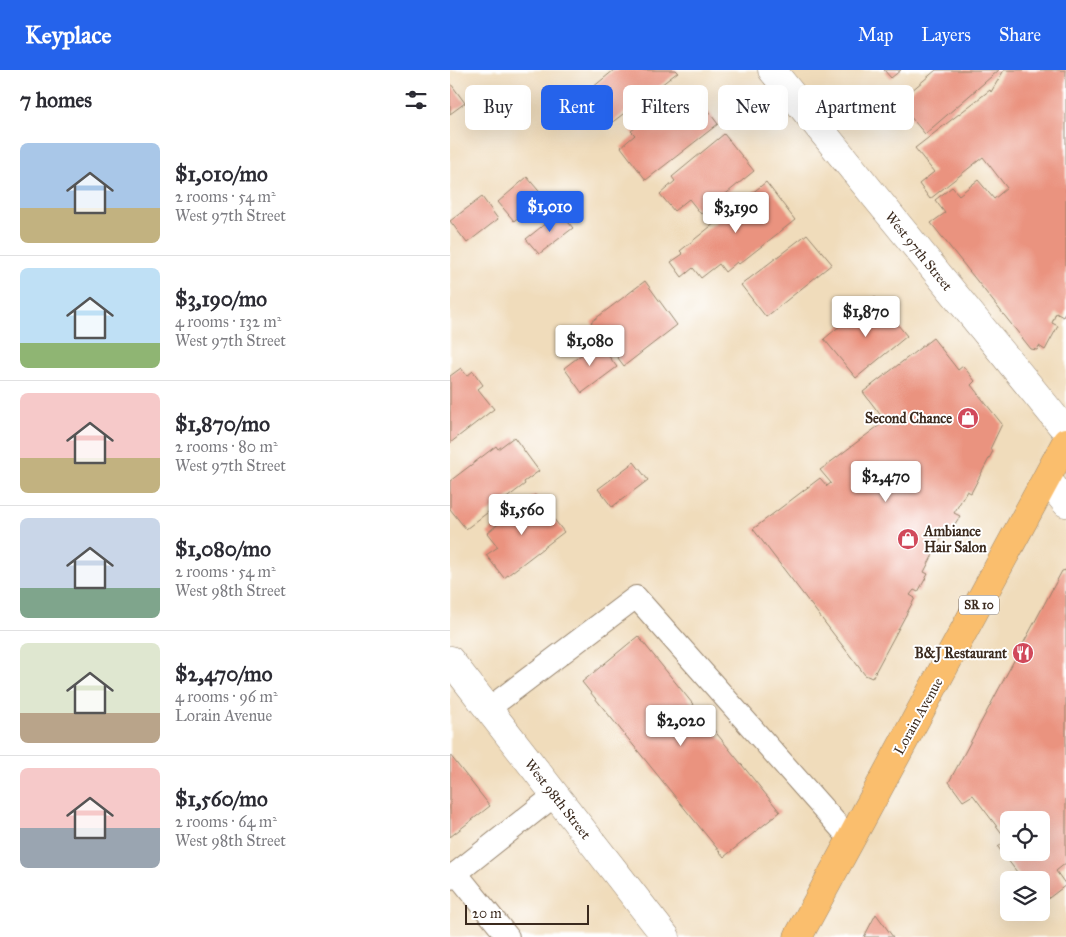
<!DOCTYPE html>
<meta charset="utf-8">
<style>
body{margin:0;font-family:"IM FELL Great Primer",serif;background:#f7f7f7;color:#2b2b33;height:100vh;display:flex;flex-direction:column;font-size:19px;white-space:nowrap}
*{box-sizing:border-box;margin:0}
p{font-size:16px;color:#7c7c81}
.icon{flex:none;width:28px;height:28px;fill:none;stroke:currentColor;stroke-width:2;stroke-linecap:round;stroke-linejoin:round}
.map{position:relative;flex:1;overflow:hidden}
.sheet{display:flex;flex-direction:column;background:#fff;width:450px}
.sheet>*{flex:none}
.hud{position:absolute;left:15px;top:15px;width:475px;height:45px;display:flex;gap:10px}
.buttons{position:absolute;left:550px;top:741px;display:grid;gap:10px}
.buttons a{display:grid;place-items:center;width:50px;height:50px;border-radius:8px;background:#fff;box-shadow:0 5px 20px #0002;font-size:25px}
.scale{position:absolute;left:15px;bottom:12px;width:124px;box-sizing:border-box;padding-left:5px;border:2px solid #3b2a1e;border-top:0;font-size:14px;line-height:18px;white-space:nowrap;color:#3b2a1e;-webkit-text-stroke:4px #fff;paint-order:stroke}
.price{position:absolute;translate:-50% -42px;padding:0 11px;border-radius:5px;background:#fff;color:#222;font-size:16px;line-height:32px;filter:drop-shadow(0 1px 2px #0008)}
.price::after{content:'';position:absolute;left:50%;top:30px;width:15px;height:11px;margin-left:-8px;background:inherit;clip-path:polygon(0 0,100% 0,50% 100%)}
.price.current{background:#2563eb;color:#fff}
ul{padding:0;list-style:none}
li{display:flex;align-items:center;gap:15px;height:125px;padding:0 20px}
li+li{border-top:1px solid #e1e1e2}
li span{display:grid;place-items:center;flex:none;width:140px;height:100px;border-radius:8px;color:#555}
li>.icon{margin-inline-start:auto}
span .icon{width:60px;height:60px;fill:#fffc;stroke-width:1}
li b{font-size:21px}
h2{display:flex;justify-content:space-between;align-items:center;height:60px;padding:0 20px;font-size:21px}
.pill{padding:0 18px;border-radius:8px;background:#fff;box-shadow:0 5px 20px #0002;font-size:18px;line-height:45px}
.pill.current{background:#2563eb;color:#fff}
header{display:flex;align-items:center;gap:30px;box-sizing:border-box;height:70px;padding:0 25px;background:#2563eb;color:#fff}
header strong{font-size:24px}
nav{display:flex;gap:28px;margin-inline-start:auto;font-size:18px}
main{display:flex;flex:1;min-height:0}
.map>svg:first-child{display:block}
.building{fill:#ea937f;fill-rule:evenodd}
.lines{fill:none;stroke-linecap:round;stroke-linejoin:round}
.service-casing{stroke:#96836c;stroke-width:24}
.minor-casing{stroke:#96836c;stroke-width:29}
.tertiary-casing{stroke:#96836c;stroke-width:29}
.primary-casing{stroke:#96836c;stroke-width:29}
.service{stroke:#fff;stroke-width:22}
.minor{stroke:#fff;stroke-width:28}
.tertiary{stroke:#fff;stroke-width:28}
.primary{stroke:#fabe6d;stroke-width:28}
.labels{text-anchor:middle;stroke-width:4;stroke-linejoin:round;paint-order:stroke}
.shield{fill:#fff;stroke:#766a62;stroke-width:1}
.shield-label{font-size:12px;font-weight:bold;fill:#3b2a1e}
.street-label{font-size:14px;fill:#3b2a1e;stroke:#fff}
.poi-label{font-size:14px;font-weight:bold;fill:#3b2a1e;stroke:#fff;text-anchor:end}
</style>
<header>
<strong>Keyplace</strong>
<nav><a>Map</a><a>Layers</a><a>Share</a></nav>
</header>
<main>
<section class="sheet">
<h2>7 homes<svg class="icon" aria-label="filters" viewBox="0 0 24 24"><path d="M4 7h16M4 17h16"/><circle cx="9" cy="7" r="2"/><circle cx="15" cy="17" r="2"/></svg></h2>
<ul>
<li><span style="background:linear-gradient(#a9c7e8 65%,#c2b280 0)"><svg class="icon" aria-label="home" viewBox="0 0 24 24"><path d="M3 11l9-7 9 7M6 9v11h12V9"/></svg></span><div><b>$1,010/mo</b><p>2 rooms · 54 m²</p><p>West 97th Street</p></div></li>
<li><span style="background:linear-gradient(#bfe0f5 75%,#8fb573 0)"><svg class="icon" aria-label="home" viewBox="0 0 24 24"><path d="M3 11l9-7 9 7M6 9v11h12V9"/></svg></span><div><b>$3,190/mo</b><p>4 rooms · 132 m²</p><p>West 97th Street</p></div></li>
<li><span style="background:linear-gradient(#f6c9c9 65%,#c2b280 0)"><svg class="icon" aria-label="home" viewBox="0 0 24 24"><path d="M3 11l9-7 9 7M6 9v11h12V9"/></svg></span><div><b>$1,870/mo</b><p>2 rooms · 80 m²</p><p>West 97th Street</p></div></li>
<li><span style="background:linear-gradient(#c9d6e8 70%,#7fa58c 0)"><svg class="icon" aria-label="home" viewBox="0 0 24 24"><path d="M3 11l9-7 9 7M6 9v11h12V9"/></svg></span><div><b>$1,080/mo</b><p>2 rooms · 54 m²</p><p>West 98th Street</p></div></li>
<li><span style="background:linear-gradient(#dfe7d0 70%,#b9a48a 0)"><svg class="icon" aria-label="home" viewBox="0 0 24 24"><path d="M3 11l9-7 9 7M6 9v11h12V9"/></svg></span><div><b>$2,470/mo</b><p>4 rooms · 96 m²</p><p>Lorain Avenue</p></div></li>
<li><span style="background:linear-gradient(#f6c9c9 60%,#9aa5b1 0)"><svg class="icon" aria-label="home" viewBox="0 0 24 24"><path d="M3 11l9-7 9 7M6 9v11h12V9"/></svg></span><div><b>$1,560/mo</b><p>2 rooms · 64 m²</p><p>West 98th Street</p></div></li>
</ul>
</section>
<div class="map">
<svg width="616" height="867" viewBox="0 0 616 867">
<rect width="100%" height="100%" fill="#fff"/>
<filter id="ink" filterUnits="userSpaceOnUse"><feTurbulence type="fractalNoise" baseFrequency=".02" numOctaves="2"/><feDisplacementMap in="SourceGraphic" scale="10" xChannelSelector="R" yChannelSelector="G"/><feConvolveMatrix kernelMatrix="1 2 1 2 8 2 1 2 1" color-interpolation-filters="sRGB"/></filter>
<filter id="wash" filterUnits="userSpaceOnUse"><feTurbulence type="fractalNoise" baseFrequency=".0096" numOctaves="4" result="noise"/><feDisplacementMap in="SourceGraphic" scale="20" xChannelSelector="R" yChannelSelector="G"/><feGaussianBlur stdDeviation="1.12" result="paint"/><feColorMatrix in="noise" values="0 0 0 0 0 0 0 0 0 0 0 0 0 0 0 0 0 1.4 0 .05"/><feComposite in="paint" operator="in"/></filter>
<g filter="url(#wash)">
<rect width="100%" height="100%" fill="#f0dcbb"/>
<g id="blocks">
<g class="building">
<path d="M164,0h62l2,2 -68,52 -5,-7 -9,7 -14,-17 10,-8 -5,-7z"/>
<path d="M434,0h17l-10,8z"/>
<path d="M486,0h63l-74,64 -27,-32z"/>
<path d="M554,0h62v241l-3,6 -7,-4 -4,10 6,3 -13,24 -6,-4 -2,4 -6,-1 -100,-126 14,-10 -10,-13 17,-13 7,8 19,-15 16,19 13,-11 -24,-31 -53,42 -11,-15 15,-12 -19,-24 75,-58 1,2z"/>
<path d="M1,14l14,19 -15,11v-29z"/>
<path d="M239,16l29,38 -72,56 -25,-33 14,-12 -4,-4z"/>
<path d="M274,64l30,37 -53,43 -12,-15 -15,12 -14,-17 15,-13 -3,-4z"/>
<path d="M77,107l16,19 -29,25 -16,-19z"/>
<path d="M316,112l29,38 -56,44 -2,-2 -12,10 -6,-8 -18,14 -8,-10 -11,9 -11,-15 12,-8 -3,-3z"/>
<path d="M32,127l16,22 -31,24 -17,-22z"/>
<path d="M110,142l13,16 -34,26 -13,-15z"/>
<path d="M357,164l25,30 -66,53 -25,-32z"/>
<path d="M195,211l32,44 -53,41 -33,-44z"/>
<path d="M425,227l32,39 -51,42 -32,-39z"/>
<path d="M483,268l25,32 5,-4 12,15 -4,4 31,39 -12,25 3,2 -22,42 -4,-2 -13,22 6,3 -12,19 -4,-2 -20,39 4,2 -10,18 -4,-2 -4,5 5,3 -43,80 -7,-3 -112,-146 67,-51 7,8 4,-3 -11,-13 65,-49 -22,-29z"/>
<path d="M148,272l19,25 -35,26 -18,-25z"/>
<path d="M11,298l6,8 6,-5 10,14 -5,4 16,20 -44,34v-67z"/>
<path d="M64,367l25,34 -15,11 1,2 -59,45 -16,-20v-28l46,-35 2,3z"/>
<path d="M184,392l14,18 -36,27 -14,-18z"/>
<path d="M85,425l29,37 -60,46 -18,-23 12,-8 -11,-14z"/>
<path d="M616,500v293l-10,8 10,14 -25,19v-24h-21v-4l-22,-29 9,-7 -34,-45 -10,6 -14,-19 113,-211zM559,750h32v32h-32z"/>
<path d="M188,566l142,176 -56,45 -142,-175z"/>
<path d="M0,685l40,51 -40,31z"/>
<path d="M426,844l17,23h-29z"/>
</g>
</g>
</g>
<g filter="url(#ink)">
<use href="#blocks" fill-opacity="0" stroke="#96836c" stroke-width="1"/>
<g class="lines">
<g class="service-casing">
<g id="service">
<path d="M38,639l148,-112 215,243"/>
<path d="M6,803l52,64"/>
<path d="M0,808l105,-83"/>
</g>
</g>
<g class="minor-casing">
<g id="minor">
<path d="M322,0l294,361"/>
<path d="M597,409l19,24"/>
</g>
</g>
<g class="tertiary-casing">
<path id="tertiary" d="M0,590l216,277"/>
</g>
<g class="primary-casing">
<path id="primary" d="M348,867l268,-495"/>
</g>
<use href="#service" class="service"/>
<use href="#minor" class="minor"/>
<use href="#tertiary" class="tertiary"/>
<use href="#primary" class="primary"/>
</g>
</g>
<defs>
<g id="shop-disc" transform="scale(1.125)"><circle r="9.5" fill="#d1495b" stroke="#fff"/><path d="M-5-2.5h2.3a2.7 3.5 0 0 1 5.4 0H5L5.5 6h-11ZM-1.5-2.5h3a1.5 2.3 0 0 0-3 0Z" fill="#fff"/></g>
<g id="restaurant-disc" transform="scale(1.125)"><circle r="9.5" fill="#d1495b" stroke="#fff"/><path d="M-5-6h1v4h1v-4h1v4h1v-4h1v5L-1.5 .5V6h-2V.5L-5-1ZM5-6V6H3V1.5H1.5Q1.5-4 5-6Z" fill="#fff"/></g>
</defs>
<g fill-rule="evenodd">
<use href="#shop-disc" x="518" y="348"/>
<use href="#shop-disc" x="458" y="469"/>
<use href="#restaurant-disc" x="573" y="583"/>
</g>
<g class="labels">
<rect class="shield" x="509" y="525.5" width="40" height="19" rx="4"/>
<g class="shield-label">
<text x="529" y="539">SR 10</text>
</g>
<g class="street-label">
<text transform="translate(469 181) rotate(51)" y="5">West 97th Street</text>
<text transform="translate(468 646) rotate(-61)" y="5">Lorain Avenue</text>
<text transform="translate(108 729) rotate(52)" y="5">West 98th Street</text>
</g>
<g class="poi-label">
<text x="502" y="353">Second Chance</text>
<text x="474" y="466" text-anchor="start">Ambiance<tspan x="474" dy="16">Hair Salon</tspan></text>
<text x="557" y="588">B&amp;J Restaurant</text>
</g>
</g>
</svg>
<div class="buttons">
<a><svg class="icon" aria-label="locate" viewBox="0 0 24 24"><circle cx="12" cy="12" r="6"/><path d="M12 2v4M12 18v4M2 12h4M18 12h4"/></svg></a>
<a><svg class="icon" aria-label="layers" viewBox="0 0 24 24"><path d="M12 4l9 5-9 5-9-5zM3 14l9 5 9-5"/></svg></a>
</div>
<div class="scale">20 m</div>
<b class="price current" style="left:100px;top:163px">$1,010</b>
<b class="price" style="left:286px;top:164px">$3,190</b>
<b class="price" style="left:416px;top:268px">$1,870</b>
<b class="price" style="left:140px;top:297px">$1,080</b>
<b class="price" style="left:436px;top:433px">$2,470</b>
<b class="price" style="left:72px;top:466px">$1,560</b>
<b class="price" style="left:231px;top:677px">$2,020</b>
<div class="hud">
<a class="pill">Buy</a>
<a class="pill current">Rent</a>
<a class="pill">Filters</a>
<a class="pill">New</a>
<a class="pill">Apartment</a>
</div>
</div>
</main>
